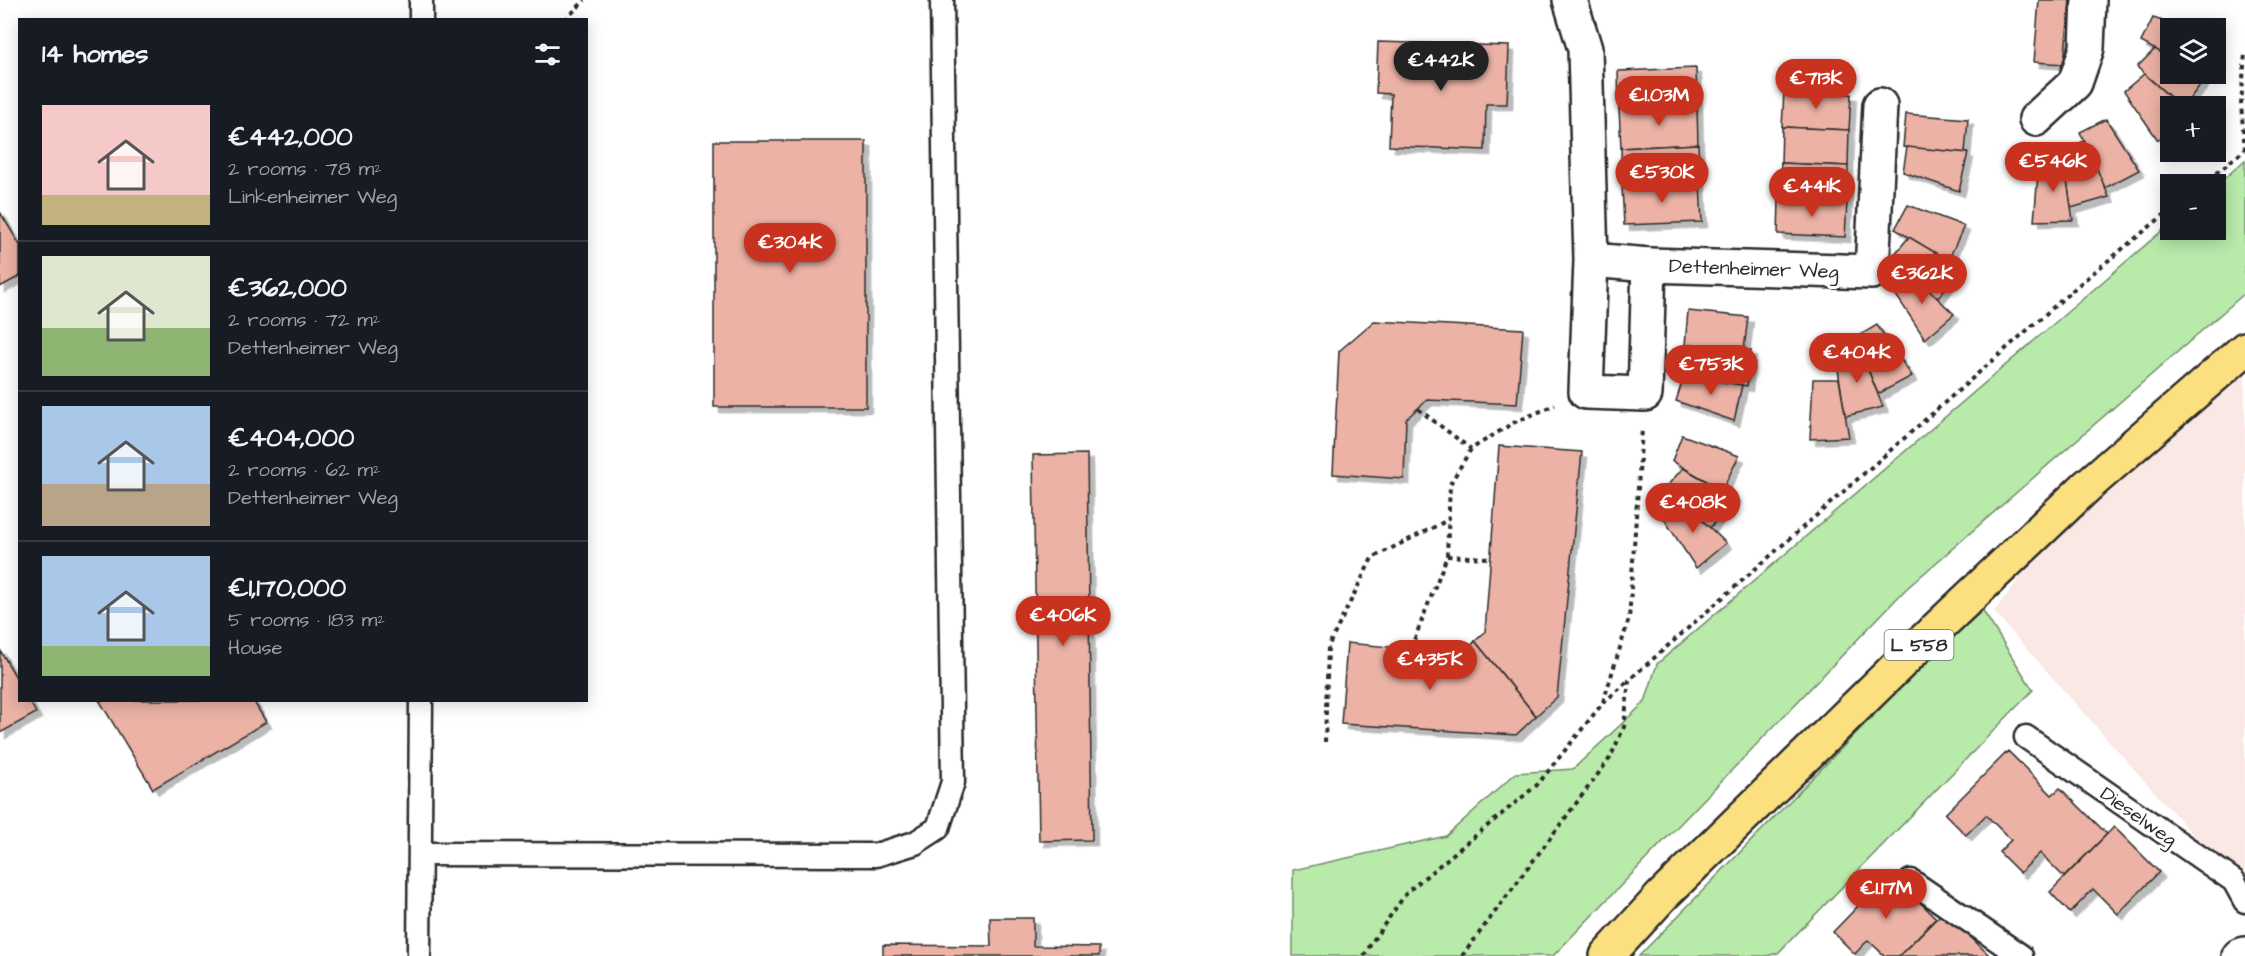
<!DOCTYPE html>
<meta charset="utf-8">
<style>
body{margin:0;font-family:"Architects Daughter",sans-serif;background:#242831;color:#f1f3f6;height:100vh;display:flex;flex-direction:column;font-size:22px;white-space:nowrap}
*{box-sizing:border-box;margin:0}
p{font-size:20px;color:#9ea1a6}
.icon{flex:none;width:33px;height:33px;fill:none;stroke:currentColor;stroke-width:2;stroke-linecap:round;stroke-linejoin:round}
.map{position:relative;flex:1;overflow:hidden}
.drawer{position:absolute;left:18px;top:18px;width:570px;height:684px;display:flex;flex-direction:column;background:#171b24;border-radius:0px;box-shadow:0 3px 15px #0003}
.drawer>*{flex:none}
.fabs{position:absolute;left:2160px;top:18px;display:grid;gap:12px}
.fabs a{display:grid;place-items:center;width:66px;height:66px;border-radius:0px;background:#171b24;box-shadow:0 3px 15px #0003;font-size:30px}
.price{position:absolute;translate:-50% -51px;padding:0 14px;border-radius:21px;background:#c8321e;color:#fff;font-size:20px;line-height:39px;filter:drop-shadow(0 2px 3px #0008)}
.price::after{content:'';position:absolute;left:50%;top:36px;width:18px;height:14px;margin-left:-9px;background:inherit;clip-path:polygon(0 0,100% 0,50% 100%)}
.price.selected{background:#222;color:#fff}
ul{padding:0;list-style:none}
li{display:flex;align-items:center;gap:18px;height:150px;padding:0 24px}
li+li{border-top:2px solid #363941}
li span{display:grid;place-items:center;flex:none;width:168px;height:120px;border-radius:0px;color:#555}
li>.icon{margin-inline-start:auto}
span .icon{width:72px;height:72px;fill:#fffc;stroke-width:1}
li b{font-size:26px}
h2{display:flex;justify-content:space-between;align-items:center;height:72px;padding:0 24px;font-size:26px}
.map>svg:first-child{display:block}
.built{fill:#f9e8e4}
.green{fill:#b8eaaa;stroke:#728a6a;stroke-width:1.5}
.building{fill:#ebb2a5;stroke:#2b2b2b;stroke-width:1.5;filter:url(#shadow)}
.lines{fill:none;stroke-linecap:round;stroke-linejoin:round}
.service-casing{stroke:#2b2b2b;stroke-width:27}
.minor-casing{stroke:#2b2b2b;stroke-width:38}
.primary-casing{stroke:#2b2b2b;stroke-width:38}
.path{stroke:#2b2b2b;stroke-width:4;stroke-dasharray:4.5 4.5;stroke-linecap:butt}
.service{stroke:#fff;stroke-width:22}
.minor{stroke:#fff;stroke-width:33}
.primary{stroke:#fce080;stroke-width:33}
.labels{text-anchor:middle;stroke-width:6;stroke-linejoin:round;paint-order:stroke}
.shield{fill:#fff;stroke:#6b6b6b;stroke-width:1.5}
.shield-label{font-size:18px;font-weight:bold;fill:#2b2b2b}
.street-label{font-size:20px;fill:#2b2b2b;stroke:#fff}
</style>
<div class="map">
<svg width="2245" height="956" viewBox="0 0 2245 956">
<defs>
<filter id="shadow"><feDropShadow dx="5.5" dy="5.5" stdDeviation="0" flood-color="#0004"/></filter>
</defs>
<rect width="100%" height="100%" fill="#fff"/>
<filter id="ink" filterUnits="userSpaceOnUse"><feTurbulence type="fractalNoise" baseFrequency=".0167" numOctaves="2"/><feDisplacementMap in="SourceGraphic" scale="12" xChannelSelector="R" yChannelSelector="G"/><feConvolveMatrix kernelMatrix="1 2 1 2 8 2 1 2 1" color-interpolation-filters="sRGB"/></filter>
<g filter="url(#ink)">
<path class="built" d="M2245,349v552l-11,-20 -240,-269 93,-126z"/>
<g class="green">
<path d="M2245,160v133l-339,296 -353,367h-260v-86l153,-34 70,-63 57,-4 72,-67 12,-38 513,-440v6h46v-44z"/>
<path d="M1980,606l53,84 -255,263 -12,3h-127z"/>
</g>
<g class="building">
<path d="M2039,0h31l-6,64 -30,-2z"/>
<path d="M2153,18l33,10h-16v30l-29,-16z"/>
<path d="M1378,42l131,4 -2,58h-21l-1,46 -96,-4 2,-52 -15,-1z"/>
<path d="M2155,49l15,9v16h27l8,5 -21,27h-4l-43,-39z"/>
<path d="M1696,68l1,38 -78,3 -1,-38z"/>
<path d="M2144,74l36,32h-10v23l-12,11 -34,-49z"/>
<path d="M1784,91l67,3 -2,36 -67,-3z"/>
<path d="M1697,106l1,38 -77,4 -2,-39z"/>
<path d="M1906,114l62,5 -3,34 -62,-6z"/>
<path d="M2106,119l33,51 -34,18 -25,-56z"/>
<path d="M1782,127l67,3 -1,36 -67,-3z"/>
<rect x="714" y="141" width="152" height="266"/>
<path d="M2085,141l24,56 -38,11 -9,-59z"/>
<path d="M1698,144l2,39 -78,3 -1,-38z"/>
<path d="M1907,147l61,6 -9,38 -56,-19z"/>
<path d="M2064,161l9,59 -39,1 5,-59z"/>
<path d="M1781,163l67,3 -1,36 -68,-3z"/>
<path d="M1700,183l2,39 -78,3 -2,-39z"/>
<path d="M1779,199l68,3 -2,35 -67,-3z"/>
<path d="M1908,205l56,21 -16,35 -53,-32z"/>
<path d="M0,212l20,33v31l-20,11z"/>
<path d="M1909,237l52,31 -23,30 -45,-42z"/>
<path d="M1911,273l43,41 -29,25 -33,-50z"/>
<path d="M1688,311l60,6 -4,33 -59,-5z"/>
<path d="M1374,321l149,8 -6,75 -90,-4 -21,19 -2,60 -71,-5 6,-123z"/>
<path d="M1877,325l35,51 -34,18 -23,-56z"/>
<path d="M1690,345l61,6 -4,35 -63,-10z"/>
<path d="M1860,350l23,57 -38,9 -9,-60z"/>
<path d="M1684,376l58,9 -8,36 -58,-20z"/>
<path d="M1813,379h26l10,58 -39,2z"/>
<path d="M1682,435l57,21 -17,34 -50,-29z"/>
<path d="M1499,446l83,6 -25,245 -21,19 -61,-75 10,-9z"/>
<path d="M1087,454l5,386 -53,1 -6,-386z"/>
<path d="M1683,468l52,29 -25,31 -44,-41z"/>
<path d="M1682,501l44,42 -30,25 -32,-49z"/>
<path d="M1475,641l61,75 -20,19 -175,-11 6,-81 118,11z"/>
<path d="M0,650l20,34v16h9l7,13 -36,20z"/>
<path d="M99,700h154l13,22 -113,67z"/>
<path d="M2008,751l44,44 8,-7 47,46 -43,43 -24,-24 -20,20 -21,-21 12,-12 -25,-25 -20,20 -21,-21z"/>
<path d="M2114,827l45,45 -41,42 -25,-25 -23,24 -20,-21z"/>
<path d="M1890,873l46,45 -37,38h-14l-17,-16 -13,14 -22,-22z"/>
<path d="M1944,911l46,45h-91z"/>
<path d="M990,918h43v28l66,1v9h-216v-11l108,1z"/>
</g>
<g class="lines">
<g class="service-casing">
<g id="service">
<path d="M421,0v20"/>
<path d="M2026,737l208,144 11,20"/>
<path d="M421,854l455,1 39,-12 23,-15 15,-46 -11,-782"/>
<path d="M1911,881l110,75"/>
<path d="M419,956l2,-256"/>
</g>
</g>
<g class="minor-casing">
<g id="minor">
<path d="M1570,0l15,49 6,211 -5,132 59,2 4,-129 -58,-5"/>
<path d="M2036,119l39,-36 12,-35 2,-48"/>
<path d="M1649,265l223,7 8,-167"/>
<path d="M2239,956l6,-2"/>
</g>
</g>
<g class="primary-casing">
<path id="primary" d="M1607,956l54,-59 256,-250 170,-161 158,-137"/>
</g>
<g class="path">
<path d="M565,20l20,-20"/>
<path d="M2245,150l-4,-45 4,-52"/>
<path d="M2202,184l43,-34"/>
<path d="M1418,409l53,40"/>
<path d="M1447,556l43,2"/>
<path d="M1411,648l36,-92 3,-72 21,-35 42,-26 42,-18"/>
<path d="M1603,702l26,-83 13,-190"/>
<path d="M1325,742l3,-95 44,-89 76,-38"/>
<path d="M1364,956l8,-14 35,-50 130,-107 66,-82 26,-23"/>
<path d="M1462,956l148,-198 14,-31 5,-47 453,-398 88,-72"/>
</g>
<use href="#service" class="service"/>
<use href="#minor" class="minor"/>
<use href="#primary" class="primary"/>
</g>
</g>
<g class="labels">
<rect class="shield" x="1884.5" y="630" width="69" height="30" rx="4.5"/>
<g class="shield-label">
<text x="1919" y="651">L 558</text>
</g>
<g class="street-label">
<text transform="translate(1754 268) rotate(2)" y="7">Dettenheimer Weg</text>
<text transform="translate(2139 816) rotate(35)" y="7">Dieselweg</text>
</g>
</g>
</svg>
<div class="fabs">
<a><svg class="icon" aria-label="layers" viewBox="0 0 24 24"><path d="M12 4l9 5-9 5-9-5zM3 14l9 5 9-5"/></svg></a>
<a>+</a>
<a>−</a>
</div>
<b class="price selected" style="left:1441px;top:92px">€442K</b>
<b class="price" style="left:1816px;top:110px">€713K</b>
<b class="price" style="left:1659px;top:127px">€1.03M</b>
<b class="price" style="left:2053px;top:193px">€546K</b>
<b class="price" style="left:1662px;top:204px">€530K</b>
<b class="price" style="left:1812px;top:218px">€441K</b>
<b class="price" style="left:790px;top:274px">€304K</b>
<b class="price" style="left:1922px;top:305px">€362K</b>
<b class="price" style="left:1857px;top:384px">€404K</b>
<b class="price" style="left:1711px;top:396px">€753K</b>
<b class="price" style="left:1693px;top:534px">€408K</b>
<b class="price" style="left:1063px;top:647px">€406K</b>
<b class="price" style="left:1430px;top:691px">€435K</b>
<b class="price" style="left:1886px;top:920px">€1.17M</b>
<section class="drawer">
<h2>14 homes<svg class="icon" aria-label="filters" viewBox="0 0 24 24"><path d="M4 7h16M4 17h16"/><circle cx="9" cy="7" r="2"/><circle cx="15" cy="17" r="2"/></svg></h2>
<ul>
<li><span style="background:linear-gradient(#f6c9c9 75%,#c2b280 0)"><svg class="icon" aria-label="home" viewBox="0 0 24 24"><path d="M3 11l9-7 9 7M6 9v11h12V9"/></svg></span><div><b>€442,000</b><p>2 rooms · 78 m²</p><p>Linkenheimer Weg</p></div></li>
<li><span style="background:linear-gradient(#dfe7d0 60%,#8fb573 0)"><svg class="icon" aria-label="home" viewBox="0 0 24 24"><path d="M3 11l9-7 9 7M6 9v11h12V9"/></svg></span><div><b>€362,000</b><p>2 rooms · 72 m²</p><p>Dettenheimer Weg</p></div></li>
<li><span style="background:linear-gradient(#a9c7e8 65%,#b9a48a 0)"><svg class="icon" aria-label="home" viewBox="0 0 24 24"><path d="M3 11l9-7 9 7M6 9v11h12V9"/></svg></span><div><b>€404,000</b><p>2 rooms · 62 m²</p><p>Dettenheimer Weg</p></div></li>
<li><span style="background:linear-gradient(#a9c7e8 75%,#8fb573 0)"><svg class="icon" aria-label="home" viewBox="0 0 24 24"><path d="M3 11l9-7 9 7M6 9v11h12V9"/></svg></span><div><b>€1,170,000</b><p>5 rooms · 183 m²</p><p>House</p></div></li>
</ul>
</section>
</div>
